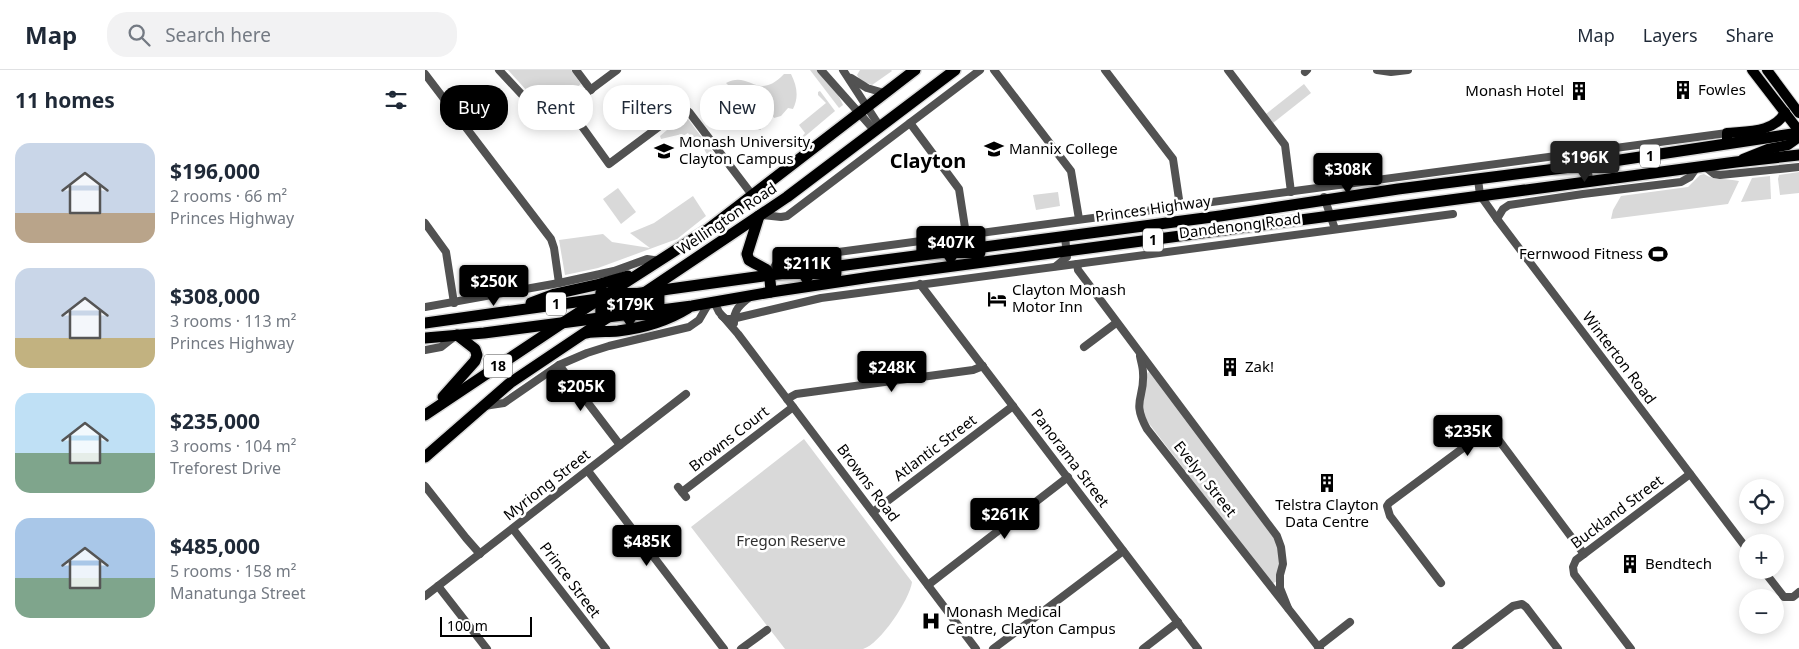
<!DOCTYPE html>
<meta charset="utf-8">
<style>
body{margin:0;font-family:"Noto Sans",sans-serif;background:#f2f2f3;color:#1f2937;height:100vh;display:flex;flex-direction:column;font-size:19px;white-space:nowrap}
*{box-sizing:border-box;margin:0}
p{font-size:16px;color:#747a83}
.icon{flex:none;width:28px;height:28px;fill:none;stroke:currentColor;stroke-width:2;stroke-linecap:round;stroke-linejoin:round}
.map{position:relative;flex:1;overflow:hidden}
.details{display:flex;flex-direction:column;background:#fff;width:425px}
.details>*{flex:none}
.hud{position:absolute;left:15px;top:15px;width:475px;height:45px;display:flex;gap:10px}
.buttons{position:absolute;left:1314px;top:409px;display:grid;gap:10px}
.buttons a{display:grid;place-items:center;width:45px;height:45px;border-radius:50%;background:#fff;box-shadow:0 2px 12px #0003;font-size:25px}
.scale{position:absolute;left:15px;bottom:12px;width:92px;box-sizing:border-box;padding-left:5px;border:2px solid #000;border-top:0;font-size:14px;line-height:18px;white-space:nowrap;color:#000;-webkit-text-stroke:4px #fff;paint-order:stroke}
.price{position:absolute;translate:-50% -42px;padding:0 11px;border-radius:5px;background:#000;color:#fff;font-size:16px;line-height:32px;filter:drop-shadow(0 1px 2px #0008)}
.price::after{content:'';position:absolute;left:50%;top:30px;width:15px;height:11px;margin-left:-8px;background:inherit;clip-path:polygon(0 0,100% 0,50% 100%)}
.price.active{background:#222;color:#fff}
ul{padding:0;list-style:none}
li{display:flex;align-items:center;gap:15px;height:125px;padding:0 15px}
li span{display:grid;place-items:center;flex:none;width:140px;height:100px;border-radius:15px;color:#555}
li>.icon{margin-inline-start:auto}
span .icon{width:60px;height:60px;fill:#fffc;stroke-width:1}
li b{font-size:21px}
h2{display:flex;justify-content:space-between;align-items:center;height:60px;padding:0 15px;font-size:21px}
.pill{padding:0 18px;border-radius:20px;background:#fff;box-shadow:0 2px 12px #0003;font-size:18px;line-height:45px}
.pill.active{background:#000;color:#fff}
header{display:flex;align-items:center;gap:30px;box-sizing:border-box;height:70px;padding:0 25px;background:#fff;border-bottom:1px solid #e0e1e3}
header strong{font-size:24px}
nav{display:flex;gap:28px;margin-inline-start:auto;font-size:18px}
.search{width:350px;height:45px;background:#f2f2f3;display:flex;align-items:center;gap:12px;box-sizing:border-box;padding:0 18px;border-radius:20px;color:#747a83;font-size:19px}
main{display:flex;flex:1;min-height:0}
.map>svg:first-child{display:block}
.green{fill:#d9d9d9}
.lines{fill:none;stroke-linecap:round;stroke-linejoin:round}
.major-casing{stroke:#dbdbdb;stroke-width:12}
.highway-casing{stroke:#dbdbdb;stroke-width:14}
.minor{stroke:#525252;stroke-width:8}
.major{stroke:#000;stroke-width:10}
.highway{stroke:#000;stroke-width:11}
.labels{text-anchor:middle;stroke-width:5;stroke-linejoin:round;paint-order:stroke}
.shield{fill:#fff;stroke:#4c4c4c;stroke-width:1}
.shield-label{font-size:14px;font-weight:bold;fill:#000}
.poi-label{font-size:15px;fill:#000;stroke:#fff;text-anchor:start}
.street-label{font-size:15px;fill:#000;stroke:#fff}
.park-label{font-size:15px;fill:#303030;stroke:#fff}
.district-label{font-size:20px;font-weight:bold;fill:#000;stroke:#fff}
</style>
<header>
<strong>Map</strong>
<div class="search"><svg class="icon" aria-label="search" viewBox="0 0 24 24"><circle cx="10" cy="10" r="6"/><path d="M15 15l6 6"/></svg>Search here</div>
<nav><a>Map</a><a>Layers</a><a>Share</a></nav>
</header>
<main>
<section class="details">
<h2>11 homes<svg class="icon" aria-label="filters" viewBox="0 0 24 24"><path d="M4 7h16M4 17h16"/><circle cx="9" cy="7" r="2"/><circle cx="15" cy="17" r="2"/></svg></h2>
<ul>
<li><span style="background:linear-gradient(#c9d6e8 70%,#b9a48a 0)"><svg class="icon" aria-label="home" viewBox="0 0 24 24"><path d="M3 11l9-7 9 7M6 9v11h12V9"/></svg></span><div><b>$196,000</b><p>2 rooms · 66 m²</p><p>Princes Highway</p></div></li>
<li><span style="background:linear-gradient(#c9d6e8 70%,#c2b280 0)"><svg class="icon" aria-label="home" viewBox="0 0 24 24"><path d="M3 11l9-7 9 7M6 9v11h12V9"/></svg></span><div><b>$308,000</b><p>3 rooms · 113 m²</p><p>Princes Highway</p></div></li>
<li><span style="background:linear-gradient(#bfe0f5 60%,#7fa58c 0)"><svg class="icon" aria-label="home" viewBox="0 0 24 24"><path d="M3 11l9-7 9 7M6 9v11h12V9"/></svg></span><div><b>$235,000</b><p>3 rooms · 104 m²</p><p>Treforest Drive</p></div></li>
<li><span style="background:linear-gradient(#a9c7e8 60%,#7fa58c 0)"><svg class="icon" aria-label="home" viewBox="0 0 24 24"><path d="M3 11l9-7 9 7M6 9v11h12V9"/></svg></span><div><b>$485,000</b><p>5 rooms · 158 m²</p><p>Manatunga Street</p></div></li>
</ul>
</section>
<div class="map">
<svg width="1374" height="579" viewBox="0 0 1374 579">
<rect width="100%" height="100%" fill="#fff"/>
<g class="green">
<path d="M83,0h63l10,14 -24,18 -11,5 -8,-4z"/>
<path d="M385,0h7c10,10 21,22 26,35l-4,3z"/>
<path d="M435,0h31l1,1 -20,14 -5,-2 -2,1 -4,-2 -4,-7z"/>
<path d="M359,4h7c6,12 8,23 2,35l-5,-1 -7,8 -7,2 -4,-7 -13,6 4,13c-22,0 -35,-11 -43,-30l12,-13 -4,-4c24,-13 31,19 58,-9z"/>
<path d="M879,14l7,9 -38,30 -7,-9z"/>
<path d="M395,21l15,20 -32,27 -1,-1 3,-4 -6,-8 27,-22 -8,-8v-3z"/>
<path d="M256,48l7,1 27,36v5l-4,2 -7,-13 -8,-9 -3,1 -5,-8 -5,3 -1,-2 -21,5 -1,-3z"/>
<path d="M1374,102v21l-19,2 -2,-16 1,-4z"/>
<path d="M1279,104c11,7 23,4 35,7l-11,23 -117,15 2,-9 8,-14 67,-9 12,-12z"/>
<path d="M1345,106l1,23 -30,3 11,-24z"/>
<path d="M193,118l18,24 -15,12 -18,-25z"/>
<path d="M633,122l2,14 -24,4 -3,-15z"/>
<path d="M268,126l13,20 -29,23 -79,29 -33,7 -6,-35 44,-6 9,8 38,6 -20,-15 24,-10z"/>
<path d="M725,302l75,97 54,76 1,16 -3,20 -5,3 -128,-167 -3,-9 5,-35z"/>
<path d="M379,369l108,143c-2,17 -32,62 -49,67 -6,0 -14,0 -20,0 -19,0 -39,0 -58,0l-94,-122z"/>
</g>
<g class="lines">
<g class="major-casing">
<g id="major">
<path d="M1327,0l47,61"/>
<path d="M1342,0l32,43"/>
<path d="M1302,74v-11c19,-2 48,0 58,-21"/>
<path d="M1318,89l25,-10 20,-4 11,-8"/>
</g>
</g>
<g class="highway-casing">
<g id="highway">
<path d="M334,146l-12,38 2,6c21,13 20,4 22,32"/>
<path d="M106,233l24,-9 45,-10 28,-8"/>
<path d="M0,253l345,-48 450,-59 178,-27 189,-24 212,-32"/>
<path d="M161,263c11,-2 21,-1 32,-2 25,-3 49,-10 70,-23"/>
<path d="M0,268l59,-5 208,-27 79,-14 100,-15 865,-115 63,-7"/>
<path d="M18,327l32,-36 2,-6 -2,-6 -18,-14"/>
<path d="M0,345l139,-93 143,-92 208,-160"/>
<path d="M0,387l85,-74 277,-186 168,-127"/>
</g>
</g>
<g class="minor">
<path d="M74,0l40,43c9,6 16,3 25,-1"/>
<path d="M151,0l15,20"/>
<path d="M396,0l54,61"/>
<path d="M418,0l37,57"/>
<path d="M569,0l77,101 8,48"/>
<path d="M680,0l68,89 7,47"/>
<path d="M803,0l57,75 6,47"/>
<path d="M952,0l14,2 17,-2"/>
<path d="M880,2l2,-2"/>
<path d="M0,4l126,165 3,9 5,35"/>
<path d="M426,8l16,10 17,5"/>
<circle cx="144" cy="40" r="5.5"/>
<path d="M148,36l5,-7 39,-29"/>
<path d="M148,44l36,50 75,-56 5,4 64,84"/>
<path d="M485,53l49,66 7,45"/>
<path d="M1161,82l3,29"/>
<path d="M1279,96l10,8 6,1 79,-8"/>
<path d="M1053,109l2,16 17,24 250,330"/>
<path d="M899,127l11,32"/>
<path d="M336,145l20,2 6,-1 193,-146"/>
<path d="M1072,149l6,-10 6,-4 74,-11 98,-12 9,-5 7,-10"/>
<path d="M0,153l21,29 8,51"/>
<path d="M652,194l1,6 199,266 4,11 2,17 -3,11v13l8,20"/>
<path d="M631,196l11,-9 -2,-21"/>
<path d="M345,205l6,-11 10,-5 941,-126"/>
<path d="M495,214l278,365"/>
<path d="M289,232l5,10 19,22 238,315"/>
<path d="M0,237l134,-24 55,-12 33,-12 13,2"/>
<path d="M297,246l4,3h6l89,-21 632,-84"/>
<path d="M309,253c-1,-13 7,-19 17,-27"/>
<path d="M659,277l32,-24"/>
<path d="M0,280l16,-3 14,-11"/>
<path d="M715,286c1,6 3,11 3,17 2,26 -12,27 4,56l173,220"/>
<path d="M134,295l61,80"/>
<path d="M362,329l9,-5 177,-24 10,-4"/>
<path d="M59,336l20,-3 55,-38 28,-12 22,-7 80,-19 10,-7 10,-17"/>
<path d="M163,401l136,178"/>
<path d="M0,416l41,52 14,16"/>
<path d="M253,417l8,10"/>
<path d="M257,422l111,-85"/>
<path d="M448,442l140,-106"/>
<path d="M88,459l93,120"/>
<path d="M1338,500l21,27h9l6,-5"/>
<path d="M1016,513l-51,-67 -3,-10 2,-3 97,-72 9,4 89,119"/>
<path d="M503,515l140,-108"/>
<path d="M13,516l49,63"/>
<path d="M0,526l261,-202"/>
<path d="M893,577l32,-25"/>
<path d="M316,579l26,-19"/>
<path d="M568,579l130,-98"/>
<path d="M718,579l35,-27"/>
<path d="M1031,579l57,-43 9,-2 4,3 32,42"/>
<path d="M1206,579l-57,-75 -1,-7 3,-7 114,-86"/>
</g>
<use href="#major" class="major"/>
<use href="#highway" class="highway"/>
</g>
<defs>
<g id="building-bare" transform="scale(1.5)"><path d="M-4-6H4V6H1V3H-1V6H-4ZM-2.5-4.3h1.7v1.8h-1.7ZM.8-4.3h1.7v1.8H.8ZM-2.5-1h1.7V.8h-1.7ZM.8-1h1.7V.8H.8Z" fill="#000" stroke="#fff" stroke-width="2.5" paint-order="stroke"/></g>
<g id="university-bare" transform="scale(1.5)"><path d="M0-5L7-2L0 1L-7-2ZM-4 1L0 2.5L4 1V4Q0 6-4 4Z" fill="#000" stroke="#fff" stroke-width="2.5" paint-order="stroke"/></g>
<g id="stadium-bare" transform="scale(1.5)"><path d="M0-5a6.5 5 0 1 0 0 10a6.5 5 0 1 0 0-10ZM-3.5-1.8h7v3.6h-7Z" fill="#000" stroke="#fff" stroke-width="2.5" paint-order="stroke"/></g>
<g id="hotel-bare" transform="scale(1.5)"><path d="M-6-4.5h1.5V1H6V5H4.5V3h-9V5H-6ZM-4 0a1.8 1.8 0 1 1 3.6 0ZM.5 0V-2.5h3Q6-2.5 6 0Z" fill="#000" stroke="#fff" stroke-width="2.5" paint-order="stroke"/></g>
<g id="hospital-bare" transform="scale(1.5)"><path d="M-5-5h3v3.5h4V-5h3V5h-3V1.5h-4V5h-3Z" fill="#000" stroke="#fff" stroke-width="2.5" paint-order="stroke"/></g>
</defs>
<g fill-rule="evenodd">
<use href="#building-bare" x="1258" y="20"/>
<use href="#building-bare" x="1154" y="21"/>
<use href="#university-bare" x="569" y="79"/>
<use href="#university-bare" x="239" y="81"/>
<use href="#stadium-bare" x="1233" y="184"/>
<use href="#hotel-bare" x="572" y="229"/>
<use href="#building-bare" x="805" y="297"/>
<use href="#building-bare" x="902" y="413"/>
<use href="#building-bare" x="1205" y="494"/>
<use href="#hospital-bare" x="506" y="551"/>
</g>
<g class="labels">
<g class="shield">
<rect x="1215" y="74.5" width="20" height="23" rx="4"/>
<rect x="718" y="158.5" width="20" height="23" rx="4"/>
<rect x="121" y="222.5" width="20" height="23" rx="4"/>
<rect x="59" y="284.5" width="28" height="23" rx="4"/>
</g>
<g class="shield-label">
<text x="1225" y="91">1</text>
<text x="728" y="175">1</text>
<text x="131" y="239">1</text>
<text x="73" y="301">18</text>
</g>
<g class="poi-label">
<text x="1273" y="25">Fowles</text>
<text x="1139" y="26" text-anchor="end">Monash Hotel</text>
<text x="254" y="77">Monash University,<tspan x="254" dy="17">Clayton Campus</tspan></text>
<text x="584" y="84">Mannix College</text>
<text x="1218" y="189" text-anchor="end">Fernwood Fitness</text>
<text x="587" y="225">Clayton Monash<tspan x="587" dy="17">Motor Inn</tspan></text>
<text x="820" y="302">Zak!</text>
<text x="902" y="440" text-anchor="middle">Telstra Clayton<tspan x="902" dy="17">Data Centre</tspan></text>
<text x="1220" y="499">Bendtech</text>
<text x="521" y="547">Monash Medical<tspan x="521" dy="17">Centre, Clayton Campus</tspan></text>
</g>
<g class="street-label">
<text transform="translate(728 139) rotate(-8)" y="5">Princes Highway</text>
<text transform="translate(302 149) rotate(-34)" y="5">Wellington Road</text>
<text transform="translate(815 156) rotate(-7)" y="5">Dandenong Road</text>
<text transform="translate(1194 288) rotate(53)" y="5">Winterton Road</text>
<text transform="translate(304 369) rotate(-38)" y="5">Browns Court</text>
<text transform="translate(510 378) rotate(-37)" y="5">Atlantic Street</text>
<text transform="translate(645 388) rotate(53)" y="5">Panorama Street</text>
<text transform="translate(780 409) rotate(52)" y="5">Evelyn Street</text>
<text transform="translate(443 413) rotate(53)" y="5">Browns Road</text>
<text transform="translate(122 415) rotate(-38)" y="5">Myriong Street</text>
<text transform="translate(1192 442) rotate(-37)" y="5">Buckland Street</text>
<text transform="translate(145 510) rotate(53)" y="5">Prince Street</text>
</g>
<g class="park-label">
<text x="366" y="476">Fregon Reserve</text>
</g>
<g class="district-label">
<text x="503" y="98">Clayton</text>
</g>
</g>
</svg>
<div class="buttons">
<a><svg class="icon" aria-label="locate" viewBox="0 0 24 24"><circle cx="12" cy="12" r="6"/><path d="M12 2v4M12 18v4M2 12h4M18 12h4"/></svg></a>
<a>+</a>
<a>−</a>
</div>
<div class="scale">100 m</div>
<b class="price active" style="left:1160px;top:113px">$196K</b>
<b class="price" style="left:923px;top:125px">$308K</b>
<b class="price" style="left:526px;top:198px">$407K</b>
<b class="price" style="left:382px;top:219px">$211K</b>
<b class="price" style="left:69px;top:237px">$250K</b>
<b class="price" style="left:205px;top:260px">$179K</b>
<b class="price" style="left:467px;top:323px">$248K</b>
<b class="price" style="left:156px;top:342px">$205K</b>
<b class="price" style="left:1043px;top:387px">$235K</b>
<b class="price" style="left:580px;top:470px">$261K</b>
<b class="price" style="left:222px;top:497px">$485K</b>
<div class="hud">
<a class="pill active">Buy</a>
<a class="pill">Rent</a>
<a class="pill">Filters</a>
<a class="pill">New</a>
</div>
</div>
</main>
